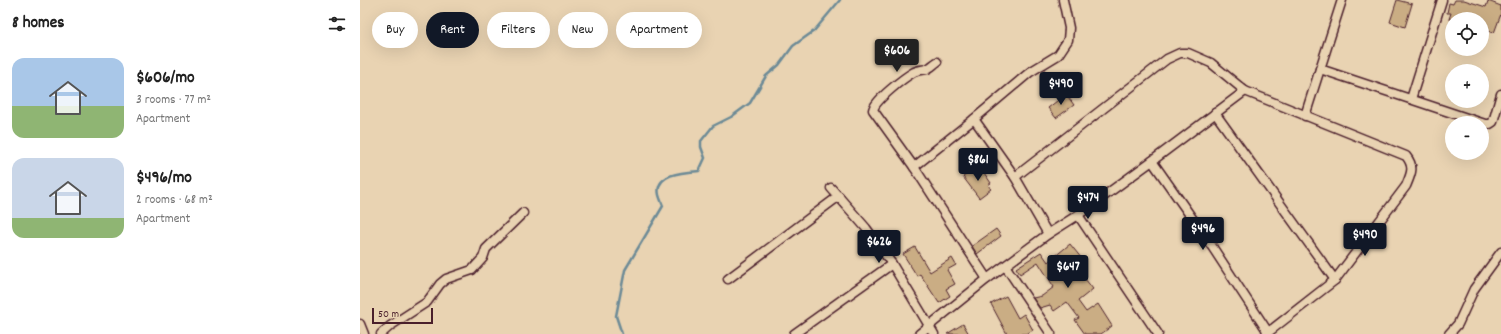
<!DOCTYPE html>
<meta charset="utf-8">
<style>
body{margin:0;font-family:Dekko,sans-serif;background:#f2f2f2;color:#222;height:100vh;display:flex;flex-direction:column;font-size:15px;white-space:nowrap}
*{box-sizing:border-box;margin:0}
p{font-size:13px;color:#767676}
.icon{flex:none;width:22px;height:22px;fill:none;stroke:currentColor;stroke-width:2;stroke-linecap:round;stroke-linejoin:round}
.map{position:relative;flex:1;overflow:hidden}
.side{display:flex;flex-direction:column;background:#fff;width:360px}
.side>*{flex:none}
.banner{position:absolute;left:12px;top:12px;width:380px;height:36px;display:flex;gap:8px}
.controls{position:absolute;left:1085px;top:12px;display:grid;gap:8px}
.controls a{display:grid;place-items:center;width:44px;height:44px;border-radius:50%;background:#fff;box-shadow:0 4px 16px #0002;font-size:20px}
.scale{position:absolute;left:12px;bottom:10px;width:61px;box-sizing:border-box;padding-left:4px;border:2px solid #4a1f2b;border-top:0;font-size:11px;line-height:14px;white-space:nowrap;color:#4a1f2b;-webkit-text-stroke:3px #e9d3b2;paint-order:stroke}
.price{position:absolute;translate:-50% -34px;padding:0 9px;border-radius:4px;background:#111827;color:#fff;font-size:13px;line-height:26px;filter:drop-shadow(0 1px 2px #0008)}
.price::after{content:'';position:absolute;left:50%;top:24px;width:12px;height:9px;margin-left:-6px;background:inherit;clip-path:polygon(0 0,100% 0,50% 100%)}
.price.current{background:#222;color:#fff}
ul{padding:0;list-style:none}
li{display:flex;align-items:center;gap:12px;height:100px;padding:0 12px}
li span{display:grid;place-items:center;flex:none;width:112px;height:80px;border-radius:12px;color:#555}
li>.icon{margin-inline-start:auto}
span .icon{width:48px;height:48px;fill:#fffc;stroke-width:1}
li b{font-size:17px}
h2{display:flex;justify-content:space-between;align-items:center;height:48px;padding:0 12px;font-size:17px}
.tag{padding:0 14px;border-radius:18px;background:#fff;box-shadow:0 4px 16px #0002;font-size:14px;line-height:36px}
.tag.current{background:#111827;color:#fff}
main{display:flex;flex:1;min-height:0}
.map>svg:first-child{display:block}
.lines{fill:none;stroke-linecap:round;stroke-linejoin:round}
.stream{stroke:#6c8a96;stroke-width:2.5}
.building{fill:#caad84;stroke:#4a1f2b}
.minor-casing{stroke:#4a1f2b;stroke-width:11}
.minor{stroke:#e9d3b2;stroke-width:8}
</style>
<main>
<section class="side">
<h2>8 homes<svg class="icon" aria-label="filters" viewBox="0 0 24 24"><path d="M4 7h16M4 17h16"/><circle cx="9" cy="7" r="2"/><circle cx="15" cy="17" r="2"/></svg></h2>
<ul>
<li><span style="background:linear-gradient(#a9c7e8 60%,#8fb573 0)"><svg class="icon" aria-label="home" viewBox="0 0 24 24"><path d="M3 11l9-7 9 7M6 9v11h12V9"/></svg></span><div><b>$606/mo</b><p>3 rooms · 77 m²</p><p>Apartment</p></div></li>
<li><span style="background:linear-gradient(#c9d6e8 75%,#8fb573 0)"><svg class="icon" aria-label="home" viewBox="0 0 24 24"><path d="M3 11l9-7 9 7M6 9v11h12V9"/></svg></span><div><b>$496/mo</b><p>2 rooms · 68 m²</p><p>Apartment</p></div></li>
</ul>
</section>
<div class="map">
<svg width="1141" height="334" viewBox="0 0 1141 334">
<rect width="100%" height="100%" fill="#e9d3b2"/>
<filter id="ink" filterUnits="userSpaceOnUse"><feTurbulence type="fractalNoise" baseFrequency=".025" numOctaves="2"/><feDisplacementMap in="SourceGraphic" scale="8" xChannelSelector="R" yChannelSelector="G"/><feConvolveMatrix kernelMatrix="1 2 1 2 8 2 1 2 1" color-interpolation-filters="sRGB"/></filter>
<g filter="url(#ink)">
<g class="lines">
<path class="stream" d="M262,334l-6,-18 9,-46 38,-64c-1,-3 -3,-7 -4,-11 -5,-22 26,-23 40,-24l6,-13 -4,-11v-6l12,-15 18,-9 19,-14 16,-27 13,-11 14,-19 21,-15 26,-31"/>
</g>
<g class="building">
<path d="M1037,0l15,4 -7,23 -15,-5z"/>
<path d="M1095,0h9l22,7 2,-6 13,5v8l-7,19 -12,-4v-10h-33l2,-6h-4l2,-10 4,1z"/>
<path d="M706,94l8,11 -18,13 -8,-10z"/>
<path d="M616,167l3,5 3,-2 9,13 -3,2 3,4 -12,9 -16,-21z"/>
<path d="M636,229l5,7 -24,18 -5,-8z"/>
<path d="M710,244l12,15 -8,6 19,24 -15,12 8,11 12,-8 14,22 -11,8h-16l-10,-14 4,-2 -12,-16 -13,9 -4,-6 -10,3 -7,-10 9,-2 12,-9 -16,-25 -18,12 -4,-6 25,-16 7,10z"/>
<path d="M555,247l15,25 22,-14 4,7 -9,5 8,14 -9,5 4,7 -11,7 -19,-29 -3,2 -14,-22z"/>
<path d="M646,296l12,22 6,-4 9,16 -7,4h-19l-16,-30z"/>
<path d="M603,324l6,10h-22z"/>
</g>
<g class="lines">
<g class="minor-casing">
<g id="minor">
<path d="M577,62c-3,2 -7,6 -10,7 -4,1 -9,1 -13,3 -9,5 -39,28 -41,38l41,57 73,112"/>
<path d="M960,69l165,55h5l3,-2 8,-28"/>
<path d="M1051,99l31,-99"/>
<path d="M855,113l120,167"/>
<path d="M945,116l37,-116"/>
<path d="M614,119l41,58 33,57"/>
<path d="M792,161l61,87 55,84"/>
<path d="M554,167l60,-48 56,-47 28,-17 10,-15 1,-12 -6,-28"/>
<path d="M655,177l152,-118 13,-6h8l23,10 34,28 161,65c9,11 5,18 0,30l-71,94 -69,54"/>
<path d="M471,188l35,40 26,36 42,70"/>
<path d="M718,215l80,119"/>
<path d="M646,267l45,67"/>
<path d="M368,279l111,-83"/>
<path d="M0,324l4,10"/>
<path d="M21,334l9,-8 37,-24 13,-18 6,-5 26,-9 11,-12 3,-9 37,-36"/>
<path d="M434,334l98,-70"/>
<path d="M559,334l68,-55 61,-45 30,-19 74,-54 93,-70"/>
<path d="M1089,334l9,-10 16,-35 27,-37"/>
</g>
</g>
<use href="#minor" class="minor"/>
</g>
</g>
</svg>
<div class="controls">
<a><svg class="icon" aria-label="locate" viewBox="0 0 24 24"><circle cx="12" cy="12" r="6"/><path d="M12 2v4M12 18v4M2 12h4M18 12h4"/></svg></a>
<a>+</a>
<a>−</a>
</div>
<div class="scale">50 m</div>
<b class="price current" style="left:537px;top:73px">$606</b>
<b class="price" style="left:701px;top:106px">$490</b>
<b class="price" style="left:618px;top:182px">$861</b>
<b class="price" style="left:728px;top:220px">$474</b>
<b class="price" style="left:843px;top:251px">$496</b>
<b class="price" style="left:1005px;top:257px">$490</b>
<b class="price" style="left:519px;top:264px">$626</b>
<b class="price" style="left:708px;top:289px">$647</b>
<div class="banner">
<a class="tag">Buy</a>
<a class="tag current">Rent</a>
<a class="tag">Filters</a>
<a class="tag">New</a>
<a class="tag">Apartment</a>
</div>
</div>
</main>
